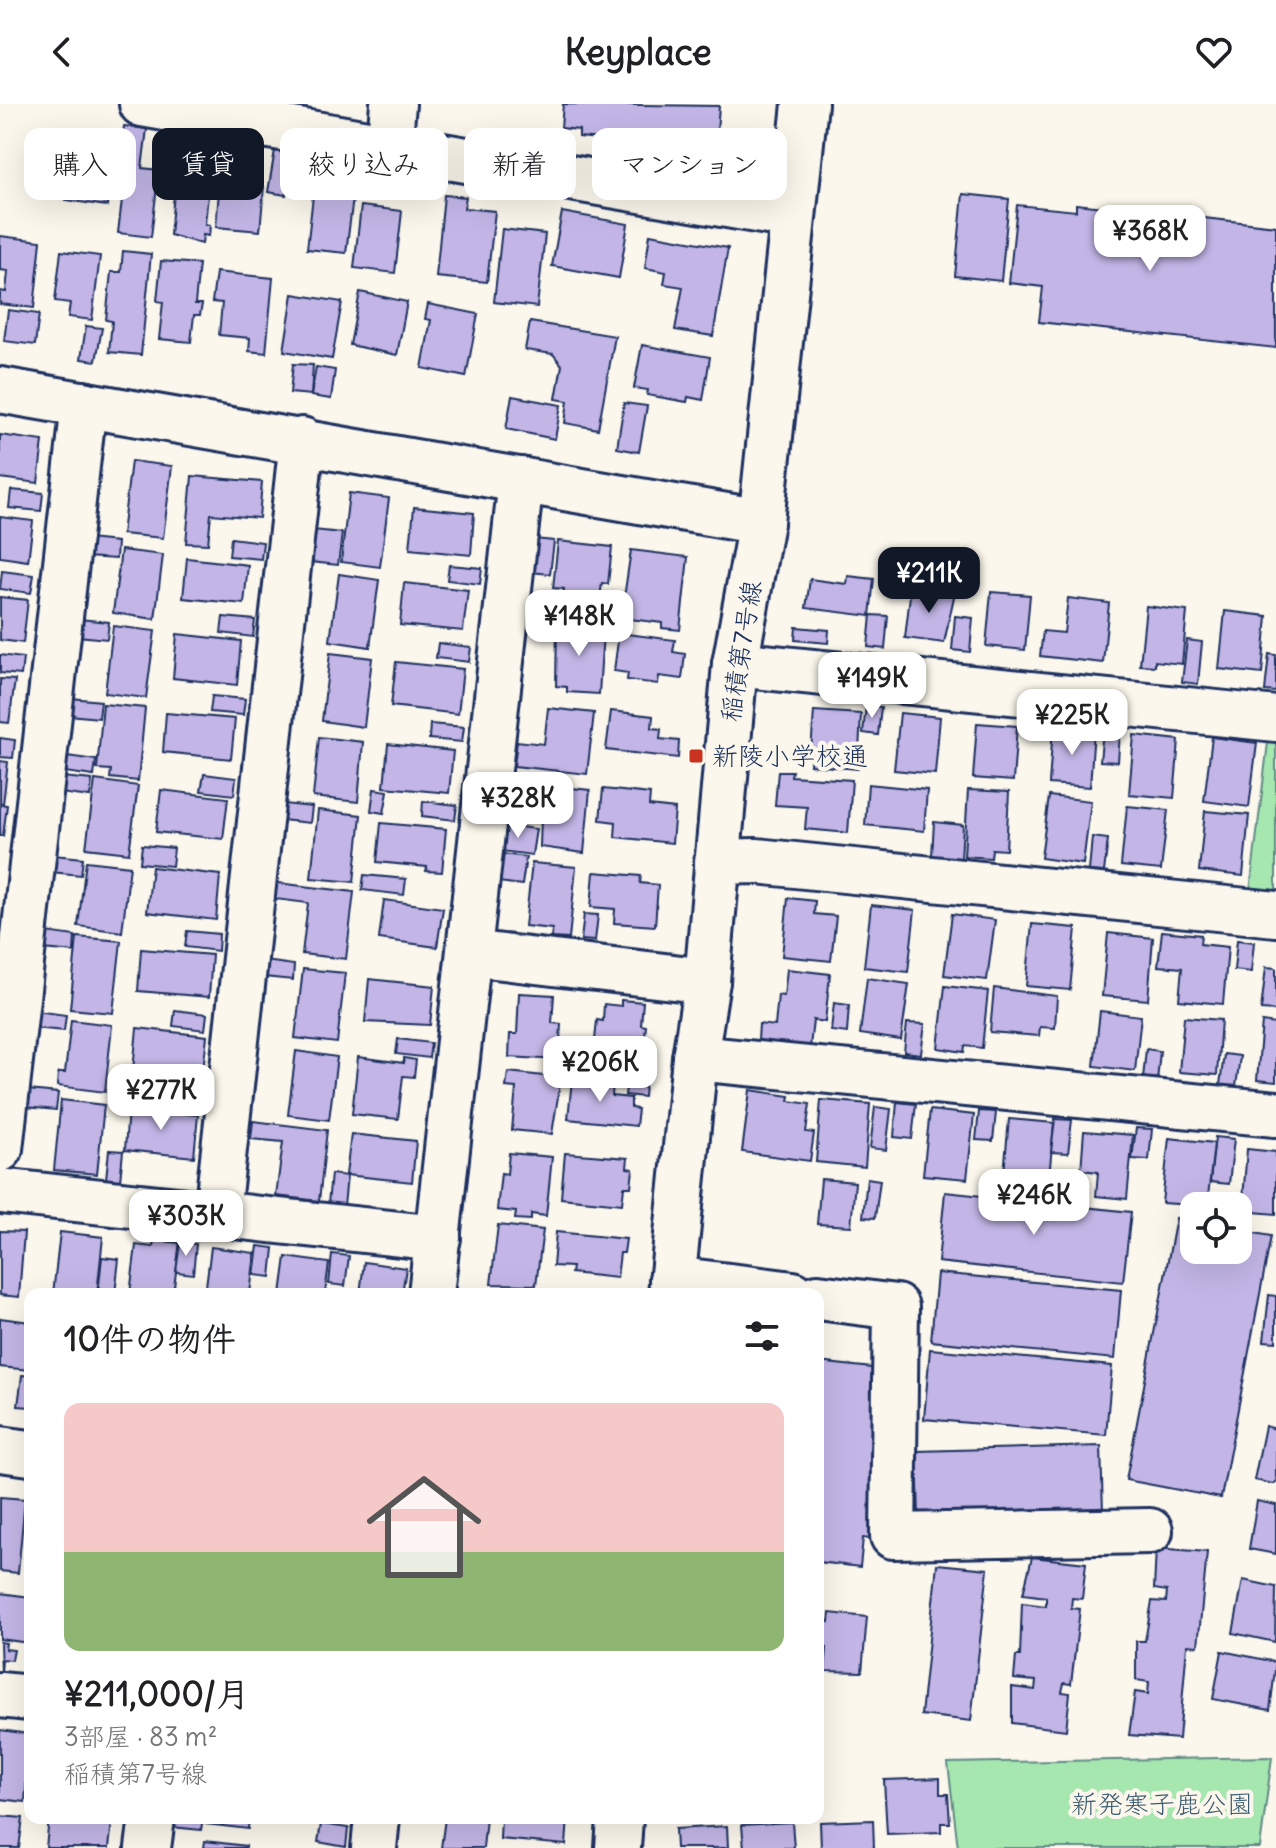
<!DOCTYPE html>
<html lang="ja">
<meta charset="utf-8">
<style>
body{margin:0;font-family:Delius,"Klee One",sans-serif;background:#f6f6f6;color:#202124;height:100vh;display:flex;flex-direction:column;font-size:30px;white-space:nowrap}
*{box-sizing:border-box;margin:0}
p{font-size:26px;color:#757577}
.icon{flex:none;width:44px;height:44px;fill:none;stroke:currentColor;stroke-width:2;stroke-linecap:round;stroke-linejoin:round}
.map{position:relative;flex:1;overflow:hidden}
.details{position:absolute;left:24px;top:1184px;width:800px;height:536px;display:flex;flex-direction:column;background:#fff;border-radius:16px;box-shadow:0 8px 32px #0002}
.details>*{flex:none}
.top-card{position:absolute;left:24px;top:24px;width:800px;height:72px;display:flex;gap:16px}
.tools{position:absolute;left:1180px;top:1088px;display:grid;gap:16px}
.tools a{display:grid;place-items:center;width:72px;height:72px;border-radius:16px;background:#fff;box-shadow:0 8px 32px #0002;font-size:40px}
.price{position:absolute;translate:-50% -68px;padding:0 18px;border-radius:16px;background:#fff;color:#222;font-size:26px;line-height:52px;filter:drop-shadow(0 2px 4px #0008)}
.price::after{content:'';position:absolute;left:50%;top:48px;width:24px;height:18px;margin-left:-12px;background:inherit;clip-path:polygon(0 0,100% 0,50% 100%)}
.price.current{background:#111827;color:#fff}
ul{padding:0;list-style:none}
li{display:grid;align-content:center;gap:16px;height:424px;padding:0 40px}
li span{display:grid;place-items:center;height:248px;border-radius:16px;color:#555}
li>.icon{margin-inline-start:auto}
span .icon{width:144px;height:144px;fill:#fffc;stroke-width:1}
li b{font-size:34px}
h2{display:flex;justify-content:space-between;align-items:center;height:96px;padding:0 40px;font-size:34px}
.pill{padding:0 28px;border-radius:16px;background:#fff;box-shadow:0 8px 32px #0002;font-size:28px;line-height:72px}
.pill.current{background:#111827;color:#fff}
header{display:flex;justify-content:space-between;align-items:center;height:104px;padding:0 40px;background:#fff;font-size:36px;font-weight:700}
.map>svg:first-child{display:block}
.green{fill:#a6e6af;stroke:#608a86;stroke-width:2}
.building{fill:#c3b6e7;stroke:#1b2f5e;stroke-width:2}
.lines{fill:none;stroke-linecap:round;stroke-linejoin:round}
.minor-casing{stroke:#1b2f5e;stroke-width:50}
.minor{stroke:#fbf7ec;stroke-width:44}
.poi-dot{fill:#c8321e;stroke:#fbf7ec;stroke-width:3}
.labels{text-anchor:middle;stroke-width:8;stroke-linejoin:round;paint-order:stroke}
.street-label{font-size:26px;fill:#1b2f5e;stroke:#fbf7ec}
.poi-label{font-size:26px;fill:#1b2f5e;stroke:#fbf7ec;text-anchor:start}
.park-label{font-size:26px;fill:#3e5d72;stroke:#fbf7ec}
</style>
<header><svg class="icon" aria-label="back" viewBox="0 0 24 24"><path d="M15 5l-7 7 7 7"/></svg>Keyplace<svg class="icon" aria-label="heart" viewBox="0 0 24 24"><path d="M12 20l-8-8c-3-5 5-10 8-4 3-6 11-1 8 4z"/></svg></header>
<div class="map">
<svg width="1276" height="1744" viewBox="0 0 1276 1744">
<rect width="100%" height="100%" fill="#fbf7ec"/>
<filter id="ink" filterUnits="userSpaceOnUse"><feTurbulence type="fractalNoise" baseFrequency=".0125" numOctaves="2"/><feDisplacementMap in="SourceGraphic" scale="16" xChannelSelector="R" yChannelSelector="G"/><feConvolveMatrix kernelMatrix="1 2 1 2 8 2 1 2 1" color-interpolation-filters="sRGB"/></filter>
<g filter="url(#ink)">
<g class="green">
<path d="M1269,630l7,2v158l-26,-3z"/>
<path d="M1272,1653l-12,91h-302l-10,-85z"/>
</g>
<g class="building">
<path d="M563,0l156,2 -3,37 -21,-2 -1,7 -36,-4v-6l-15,-1 -1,6 -63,-6v-7l-18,-2z"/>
<path d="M124,22l23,3 -5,39 17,2 -8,67 -33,-4 8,-67 -7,-1z"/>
<path d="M75,27l41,5 -9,70 -41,-6z"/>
<path d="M275,46l18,3 -7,42 -18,-3z"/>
<path d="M237,63l16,2 -2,17 13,1 -4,44 -44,-4 3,-36 5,1 1,-20 11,1z"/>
<path d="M316,65l40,5 -10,79 -39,-4z"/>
<path d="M176,69l34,3 -5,48 5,1 -1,11 -6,-1 -1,9 -32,-9z"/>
<path d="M963,90l46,5 -8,82 -46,-5z"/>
<path d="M444,91l22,2 -2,11 31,3 -8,71 -51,-5z"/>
<path d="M1076,100l200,22v122l-237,-26 4,-35 -34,-4 8,-78 59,6z"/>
<path d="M361,102l41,5 -7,62 -41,-5z"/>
<path d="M562,108l66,12 -9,54 -67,-12z"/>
<path d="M502,125l43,5 -8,73 -43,-5z"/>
<path d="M650,130l78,14 -15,88 -38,-6 8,-43 -19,-3 2,-12 -21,-4z"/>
<path d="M0,132l41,5 -7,67 -34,-4v-13l6,1 2,-21 -8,-1z"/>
<path d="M61,147l39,5 -8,64 -24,-3 2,-14 -15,-2z"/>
<path d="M123,147l28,3 -10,101 -32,-3 3,-31 -6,-1 5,-48h10z"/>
<path d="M161,157l38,3 -4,40h7l-2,11h-6l-3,27 -32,-3 4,-37 -6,-1z"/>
<path d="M216,168l57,6 -7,75 -17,-2 1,-13 -31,-3 3,-32 -10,-1z"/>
<path d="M360,188l47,10 -10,53 -47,-10z"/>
<path d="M293,190l49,8 -10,57 -48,-8z"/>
<path d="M428,200l50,10 -12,63 -44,-9 9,-48 -6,-1z"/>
<path d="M8,206l31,4 -4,31 -31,-4z"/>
<path d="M530,218l85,14 -17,93 -33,-6 3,-22 -12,-2 6,-34 -9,-11 -28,-4z"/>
<path d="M86,222l16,2 -6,33 -15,-2z"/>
<path d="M642,241l68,12 -7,43 -15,-3 -1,5 -40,-7 1,-5 -14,-2z"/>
<path d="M293,260l20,1 -2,30 -21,-2z"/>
<path d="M316,263l19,3 -4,29 -20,-3z"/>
<path d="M512,292l49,9 -6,34 -49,-10z"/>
<path d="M624,299l23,3 -8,46 -22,-4z"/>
<path d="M0,331l43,6 -5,42 -38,-5z"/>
<path d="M131,357l41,5 -9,72 -41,-4z"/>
<path d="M192,372l70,6 -3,36 -48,-4 -3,30 -22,-1z"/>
<path d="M11,386l32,3 -2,18 -32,-3z"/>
<path d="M349,389l40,5 -9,69 -39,-5z"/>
<path d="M414,403l60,6 -3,42 -61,-6z"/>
<path d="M0,413l33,4 -5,40 -28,-4z"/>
<path d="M313,426l29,3 -4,32 -28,-3z"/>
<path d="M231,434l32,4 -2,17 -32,-3z"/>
<path d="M88,435l29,3 -1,17 -30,-2z"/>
<path d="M534,435l20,2 -4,33 -20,-2z"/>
<path d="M558,437l54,6 -4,37 -6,-1 -4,31 -36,-4 2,-21 -11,-1z"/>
<path d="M121,446l42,5 -8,64 -42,-6z"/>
<path d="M631,446l57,7 -8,73 -18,-2v-5l-41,-5z"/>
<path d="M187,454l61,7 -4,39 -61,-6z"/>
<path d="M449,461l33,3 -2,16 -33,-4z"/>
<path d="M2,467l32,4 -3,18 -31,-4z"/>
<path d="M339,470l40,6 -9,67 -40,-6z"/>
<path d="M848,472l26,3 -4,37 -64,-8 4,-29 37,5z"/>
<path d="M404,479l64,7 -5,41 -63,-6z"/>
<path d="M911,483l44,5 -11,51 -39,-5z"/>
<path d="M991,488l39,3 -5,55 -39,-4z"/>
<path d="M0,493l28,3 -5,43 -23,-3z"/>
<path d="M1068,494l41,5 -6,60 -63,-7 3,-25 21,2z"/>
<path d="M1146,502l41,5 -5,53 -27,-3v5l-15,-1z"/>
<path d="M1225,507l42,5 -5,58 -43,-5z"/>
<path d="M525,509l32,3 -2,16 -31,-3z"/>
<path d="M871,511l17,1 -3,33 -17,-2z"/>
<path d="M955,512l18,2 -3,34 -18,-2z"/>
<path d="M223,513l32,3 -2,17 -32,-4z"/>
<path d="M79,515l30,3 -2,17 -29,-3z"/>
<path d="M557,520l40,2 -1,5 7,1 -4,62 -32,-2v-5l-11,-1z"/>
<path d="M113,522l42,5 -9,67 -41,-5z"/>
<path d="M796,523l33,3 -1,13 -33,-3z"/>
<path d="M619,529l56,7 -2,12 12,2 -3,25 -23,-3 -1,8 -31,-4 1,-7 -14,-2z"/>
<path d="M177,530l64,7 -4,44 -64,-7z"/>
<path d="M1187,536l15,2 -4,42 -16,-2z"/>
<path d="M438,539l33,4 -2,15 -33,-4z"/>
<path d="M330,549l42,5 -8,69 -42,-6z"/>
<path d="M1269,550l7,1v37l-11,-1z"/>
<path d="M0,551l23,3 -2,17 -21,-2z"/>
<path d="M396,558l67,7 -5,45 -67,-8z"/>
<path d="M0,575l15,1 -6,43 -9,-1z"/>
<path d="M212,592l33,3 -2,16 -33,-3z"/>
<path d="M71,594l30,3 -2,17 -30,-3z"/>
<path d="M103,600l42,4 -7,73 -28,-3 1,-8 -14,-1z"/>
<path d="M866,601l15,2 -3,28 -15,-2z"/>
<path d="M548,604l46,5 -7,61 -73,-8 3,-25 27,3z"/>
<path d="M611,607l42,5 -1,12 9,1 -1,10 19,2 -1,17 -72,-8z"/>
<path d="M814,607l47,3 -3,55 -48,-4z"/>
<path d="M166,609l69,6 -4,40 -68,-7z"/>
<path d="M900,609l40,4 -5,57 -41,-4z"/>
<path d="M977,619l40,3 -4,55 -40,-3z"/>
<path d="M430,620l34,3 -2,15 -33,-3z"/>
<path d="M1053,623l41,3 -4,57 -41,-3z"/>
<path d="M1103,626l17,2 -2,30 -18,-1z"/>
<path d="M1134,631l45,5 -5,58 -45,-4z"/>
<path d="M319,633l44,5 -5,60 -45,-5z"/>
<path d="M1212,633l45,6 -8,64 -45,-6z"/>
<path d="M0,634l15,2 -2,18 -13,-1z"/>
<path d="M388,640l65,7 -4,42 -65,-6z"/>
<path d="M67,652l29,4 -2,16 -29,-4z"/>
<path d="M0,657l8,1 -5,42h-3z"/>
<path d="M778,667h14l-1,5 61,4 -4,53 -43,-4 2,-22 -32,-2z"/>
<path d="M204,670l32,4 -2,17 -33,-4z"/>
<path d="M62,673l30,3 -2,17 -30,-4z"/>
<path d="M95,676l43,6 -9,67 -43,-5z"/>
<path d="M868,680l59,6 -3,41 -59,-6z"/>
<path d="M542,681l48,5 -6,63 -44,-6z"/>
<path d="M374,685l14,2 -4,22 -13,-2z"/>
<path d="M603,685l47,5 -1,12 26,3 -3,34 -57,-6 1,-15 -16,-2z"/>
<path d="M161,686l67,8 -5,41 -67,-7z"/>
<path d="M968,686l41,2 -3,58 -14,-1 -1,9 -27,-2z"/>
<path d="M1049,692l42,5 -8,63 -42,-6z"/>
<path d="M423,697l34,4 -2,15 -33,-4z"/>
<path d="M0,700l7,1 -4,31h-3z"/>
<path d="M284,700l28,3 -2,16 -28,-3z"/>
<path d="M1127,702l41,4 -7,60 -40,-4z"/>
<path d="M318,706l43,5 -7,67 -43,-4z"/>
<path d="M1205,707l44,4 -6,61 -44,-5z"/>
<path d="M934,718l29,3 -2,34 -29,-3z"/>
<path d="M381,719l65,6 -4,43 -16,-1 1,-4 -50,-5z"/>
<path d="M505,721l31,4 -4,26 -31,-4z"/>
<path d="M1092,733l16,2 -4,33 -15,-1z"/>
<path d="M142,741l32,3 -2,18 -32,-3z"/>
<path d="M502,750l24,3 -4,28 -24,-3z"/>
<path d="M53,751l30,3 -2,17 -30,-3z"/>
<path d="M86,757l44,5 -8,66 -44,-6z"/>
<path d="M532,759l44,4 -7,72 -18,-1 1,-9 -27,-3z"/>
<path d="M152,763l68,8 -4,45 -69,-8z"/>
<path d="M594,768l47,4 -1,7 18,2 -3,41 -41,-3 1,-14 -24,-2z"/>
<path d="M364,771l42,4 -2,16 -42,-5z"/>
<path d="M277,779l77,9 -8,67 -44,-5 6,-51 -33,-4z"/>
<path d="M788,794l27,3 -1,13 22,2 -5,45 -49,-5z"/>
<path d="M384,796l59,8 -6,39 -58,-8z"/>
<path d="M871,801l44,5 -7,62 -44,-5z"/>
<path d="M584,810l14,1 -3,26 -14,-1z"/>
<path d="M952,810l43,6 -8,60 -43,-5z"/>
<path d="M1032,820l44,4 -6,62 -44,-4z"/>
<path d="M187,827l32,3 -1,17 -33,-4z"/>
<path d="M1162,827l39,4 -1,9 28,3 -5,57 -44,-4 3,-32 -24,-2z"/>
<path d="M46,828l29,4 -1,16 -30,-3z"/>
<path d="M1108,829l45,5 -5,62 -46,-4z"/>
<path d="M77,833l44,4 -8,72 -43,-4z"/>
<path d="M1237,836l17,2 -3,30 -17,-2z"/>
<path d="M141,845l71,6 -3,42 -71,-6z"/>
<path d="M265,857l29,4 -1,15 -29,-3z"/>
<path d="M1266,863l10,1v43l-15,-1z"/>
<path d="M303,865l42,4 -8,70 -42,-5z"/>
<path d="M787,865l43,5 -5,48 -12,-2 -3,27 -52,-7 1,-16 16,2 3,-31 6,1z"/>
<path d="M867,874l42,6 -8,56 -41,-6z"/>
<path d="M369,875l65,7 -4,39 -65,-3z"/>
<path d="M945,882l43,5 -6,57 -17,-2 -1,6 -26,-4z"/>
<path d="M994,884l63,8 -2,32 -15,-1 -1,9 -49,-4z"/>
<path d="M519,889l35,2 -2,28 9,1 -2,36 -50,-3 1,-23h7z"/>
<path d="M621,896l22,2 -2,23 5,1 -4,37 -22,-2 -1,13 -27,-3 5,-51 6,1 1,-17 17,2z"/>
<path d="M834,899l15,2 -2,28 -16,-2z"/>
<path d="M175,906l32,4 -2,16 -32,-4z"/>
<path d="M36,907l30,4 -2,16 -30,-3z"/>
<path d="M1100,907l41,5 -6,55 -41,-5z"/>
<path d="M1184,913l37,3 -4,55 -38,-3z"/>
<path d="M71,916l41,5 -7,67 -48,-6 1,-13h7z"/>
<path d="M1262,918l14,2v58l-19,-2z"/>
<path d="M907,919l18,1 -4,30 -17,-2z"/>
<path d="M137,924l70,8 -5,42 -69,-8z"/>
<path d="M398,935l33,4 -2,15 -33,-4z"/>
<path d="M1146,945l14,2 -3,30 -14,-2z"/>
<path d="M296,947l41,6 -8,63 -41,-5z"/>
<path d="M1224,950l16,2 -4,31 -16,-2z"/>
<path d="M358,953l46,6v-5l12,2 -2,17 -11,-1 -5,43 -46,-5z"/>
<path d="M508,968l53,6 -9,56 -40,-4 4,-42 -10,-1z"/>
<path d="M572,975l41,4 -1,13 19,2v10l7,1 -2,17 -68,-7z"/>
<path d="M627,976l18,2 -1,15 -19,-2z"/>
<path d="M169,985l33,4 -3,16 -32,-3z"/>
<path d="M28,986l30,3 -2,17 -30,-3z"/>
<path d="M750,986l40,6 -1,5 21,3 -4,28 8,1 -4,28 -68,-9z"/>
<path d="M61,996l43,5 -7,69 -43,-4z"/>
<path d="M821,996l49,4 -5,63 -49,-5z"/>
<path d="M897,998l19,2 -4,35 -18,-2z"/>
<path d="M875,1003l16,2 -5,41 -16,-2z"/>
<path d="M128,1004l70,7 -4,42 -69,-7z"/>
<path d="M930,1006l44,5 -7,64 -44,-4z"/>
<path d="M979,1007l17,1 -3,29 -17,-1z"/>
<path d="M1009,1015l45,4 -6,66 -45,-5z"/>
<path d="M1055,1015l17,1 -4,33 -17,-1z"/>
<path d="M253,1017l74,9 -8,71 -43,-5 7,-54 -32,-3z"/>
<path d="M1136,1024l16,1 -3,31 -17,-1z"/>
<path d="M1084,1027l49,4 -6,64 -31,-3 2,-24 -17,-2z"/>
<path d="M351,1030l65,7 -4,41 -66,-7z"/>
<path d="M1215,1033l19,2 -5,45 -19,-2z"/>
<path d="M1169,1034l45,5 -7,63 -45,-3z"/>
<path d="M1247,1045l29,3v62l-34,-3z"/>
<path d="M109,1046l14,1 -3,30 -14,-2z"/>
<path d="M509,1049l43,4 -6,59 -15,-2v6l-16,-1 1,-7 -19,-2 4,-37 6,1z"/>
<path d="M565,1049l63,5 -1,10 6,1 -2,18h-7l-2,17 -61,-6z"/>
<path d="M331,1070l16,2 -3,30 -16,-2z"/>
<path d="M867,1074l13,2 -5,38 -12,-1z"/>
<path d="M821,1075l34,3 -4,44 -34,-2z"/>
<path d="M945,1088l186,20 -8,70 -185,-20z"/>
<path d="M1176,1114l18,3v29h44v-20l33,6 -50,262 -95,-18z"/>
<path d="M498,1121l45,5 -7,55 -45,-1z"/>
<path d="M0,1127l24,1 -5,65 -19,-2z"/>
<path d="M60,1128l43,5 -6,57h-44z"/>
<path d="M556,1128l70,7 -2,14h-4l-3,25 -46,-5 1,-6 -19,-1z"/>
<path d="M154,1136l26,3 -7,51h-43l6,-49 17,2z"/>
<path d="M180,1138l16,2 -3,30 -17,-2z"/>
<path d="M258,1142l16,2 -3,29 -17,-2z"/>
<path d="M211,1143l44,6 -5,41h-45z"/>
<path d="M332,1150l17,2 -4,30 -16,-2z"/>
<path d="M102,1153l17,2 -4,35h-17z"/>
<path d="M286,1153l43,6 -4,31h-44z"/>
<path d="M364,1158l42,6 -4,26h-42z"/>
<path d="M937,1169l184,17 -6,69 -184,-18z"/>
<path d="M1269,1191l7,1v46l-12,-1z"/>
<path d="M0,1214l30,4v48l-30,-3z"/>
<path d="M930,1245l182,17 -6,69 -182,-16z"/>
<path d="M818,1258l63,7 -2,171 -16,-2 -3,29 -42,-5z"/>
<path d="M22,1271l8,1v31l-12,-1z"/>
<path d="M1265,1322l11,3v53l-3,2 -19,-4z"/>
<path d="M1101,1342l2,66 -184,5 -2,-66z"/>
<path d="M0,1393l25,2 -7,74 -18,-2z"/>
<path d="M1257,1397l19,4v49l-27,-5z"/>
<path d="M1156,1444l51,4 -9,94 -11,-1 -8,94 -50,-4 6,-43 13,2 1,-12 -13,-2v-39h9l7,-40 14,1 1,-11 -13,-2z"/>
<path d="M1032,1453l54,6 -4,36 -10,-1 -1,10 9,1 -9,75 -7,-1 -2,9 8,1 -4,37 -54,-7v-36l23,3 1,-9 -22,-2 2,-23h4l2,-53 24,3v-9l-23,-3z"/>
<path d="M937,1460l51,5 -17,152 -50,-6z"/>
<path d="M1243,1476l33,7 -1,55 -42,-9z"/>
<path d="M0,1489l30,4v46l-30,-4z"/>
<path d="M818,1508h4v9l7,1 1,-9 37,4 -5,55 -37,-1 2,-23 -9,-1z"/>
<path d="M0,1538l6,1 -1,6 9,1 -2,10 -10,-1 -1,14z"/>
<path d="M1222,1547l54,11 -6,48 -57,-11z"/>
<path d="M0,1626l30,4 -5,68 -25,-3z"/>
<path d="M940,1674v16h8l2,29h-9v9l-54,2 -3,-54z"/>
<path d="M0,1712l23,2 -4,30h-19z"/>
<path d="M49,1714l63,4 -3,26h-63z"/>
<path d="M173,1714h30l-2,12 -29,-3z"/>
<path d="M206,1714h43l-1,11 -42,-5z"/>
<path d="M445,1714h41l-3,30h-42z"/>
<path d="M501,1714h67l-2,27 -66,-6z"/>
<path d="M873,1716l1,28h-53l-1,-26z"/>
<path d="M792,1718l2,26h-50l-2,-23z"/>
<path d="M321,1720l27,4 -2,19 -28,-5z"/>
<path d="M727,1722l1,22h-52l-1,-19z"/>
<path d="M205,1737l41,5v2h-42z"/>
</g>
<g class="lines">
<g class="minor-casing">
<g id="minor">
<path d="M142,0l649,112"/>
<path d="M389,45l4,-45"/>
<path d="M0,286l761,132"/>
<path d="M735,560l541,55"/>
<path d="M717,758l39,-1 520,53"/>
<path d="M469,849l238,28"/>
<path d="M695,954l581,56"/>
<path d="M0,1045l84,-745"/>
<path d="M0,1087l438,47"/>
<path d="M217,1109l85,-773"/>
<path d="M672,1175l121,15"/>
<path d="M431,1190l90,-814"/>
<path d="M671,1190l24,-236 12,-77 28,-317 26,-142 44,-418"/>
<path d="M818,1193l78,10 -3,229 257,-5"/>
<path d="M0,1345l30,4"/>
<path d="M0,1591l30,3"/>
<path d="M148,1744l4,-30"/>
<path d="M374,1744l3,-30"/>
<path d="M618,1744l2,-30"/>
</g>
</g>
<use href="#minor" class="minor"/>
</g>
</g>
<rect class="poi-dot" x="688" y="644" width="16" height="16" rx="4"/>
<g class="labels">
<g class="street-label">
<text transform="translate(741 547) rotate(-81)" y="9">稲積第7号線</text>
</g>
<g class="poi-label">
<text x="712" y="661">新陵小学校通</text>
</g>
<g class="park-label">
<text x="1162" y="1709">新発寒子鹿公園</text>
</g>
</g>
</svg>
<div class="tools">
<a><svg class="icon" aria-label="locate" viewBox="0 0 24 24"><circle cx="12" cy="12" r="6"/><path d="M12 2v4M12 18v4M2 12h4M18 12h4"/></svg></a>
</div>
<b class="price" style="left:1150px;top:169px">¥368K</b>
<b class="price current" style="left:929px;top:511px">¥211K</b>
<b class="price" style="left:579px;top:554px">¥148K</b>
<b class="price" style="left:872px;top:616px">¥149K</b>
<b class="price" style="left:1072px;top:653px">¥225K</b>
<b class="price" style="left:518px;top:736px">¥328K</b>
<b class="price" style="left:600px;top:1000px">¥206K</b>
<b class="price" style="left:161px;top:1028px">¥277K</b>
<b class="price" style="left:1034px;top:1133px">¥246K</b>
<b class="price" style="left:186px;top:1154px">¥303K</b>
<div class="top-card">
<a class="pill">購入</a>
<a class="pill current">賃貸</a>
<a class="pill">絞り込み</a>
<a class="pill">新着</a>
<a class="pill">マンション</a>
</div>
<section class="details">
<h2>10件の物件<svg class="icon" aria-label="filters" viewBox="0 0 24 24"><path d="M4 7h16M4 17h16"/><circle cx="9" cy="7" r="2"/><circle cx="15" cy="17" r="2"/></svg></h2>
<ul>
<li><span style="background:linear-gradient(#f6c9c9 60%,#8fb573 0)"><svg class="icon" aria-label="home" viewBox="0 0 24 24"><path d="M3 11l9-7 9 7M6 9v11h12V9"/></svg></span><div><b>¥211,000/月</b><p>3部屋 · 83 m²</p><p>稲積第7号線</p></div></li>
</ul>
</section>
</div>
